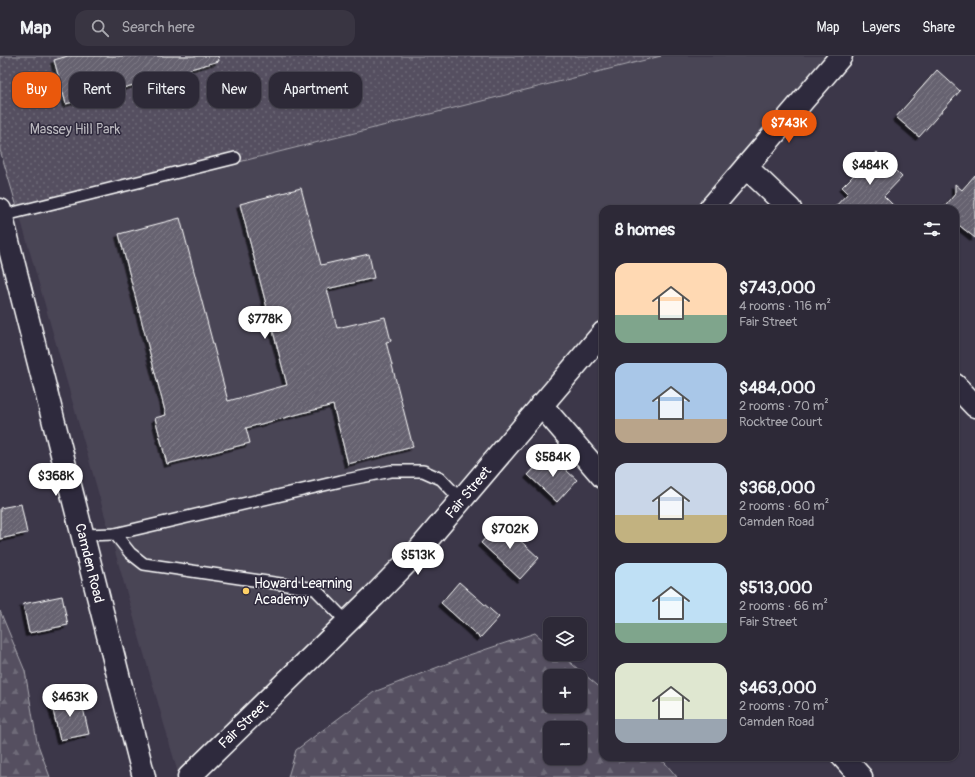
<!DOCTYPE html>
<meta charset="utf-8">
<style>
body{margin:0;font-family:Pangolin,sans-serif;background:#393542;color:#f1f3f6;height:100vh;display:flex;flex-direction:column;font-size:15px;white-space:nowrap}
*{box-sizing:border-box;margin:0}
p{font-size:13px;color:#a7a6ad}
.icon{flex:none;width:22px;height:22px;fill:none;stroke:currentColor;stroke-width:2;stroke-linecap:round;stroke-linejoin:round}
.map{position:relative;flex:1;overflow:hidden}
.sheet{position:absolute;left:599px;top:149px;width:360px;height:556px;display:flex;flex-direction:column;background:#2d2937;border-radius:12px;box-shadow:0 1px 3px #0004,0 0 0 1px #484552}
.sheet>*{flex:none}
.banner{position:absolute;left:12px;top:16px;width:380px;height:36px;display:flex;gap:8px}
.tools{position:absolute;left:543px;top:561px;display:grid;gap:8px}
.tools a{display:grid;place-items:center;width:44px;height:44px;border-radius:8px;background:#2d2937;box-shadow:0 1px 3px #0004,0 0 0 1px #484552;font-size:20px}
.price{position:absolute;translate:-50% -34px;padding:0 9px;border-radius:14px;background:#fff;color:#222;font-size:13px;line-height:26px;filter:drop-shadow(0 1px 2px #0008)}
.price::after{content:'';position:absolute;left:50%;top:24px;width:12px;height:9px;margin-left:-6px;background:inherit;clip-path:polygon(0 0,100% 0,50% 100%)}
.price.active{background:#ea580c;color:#fff}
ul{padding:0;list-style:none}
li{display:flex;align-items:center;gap:12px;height:100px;padding:0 16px}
li span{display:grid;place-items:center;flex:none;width:112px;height:80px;border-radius:12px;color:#555}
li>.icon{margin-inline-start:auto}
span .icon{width:48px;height:48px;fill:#fffc;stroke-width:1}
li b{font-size:17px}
h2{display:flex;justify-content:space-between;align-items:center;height:48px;padding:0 16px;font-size:17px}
.chip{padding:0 14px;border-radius:12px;background:#2d2937;box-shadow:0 1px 3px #0004,0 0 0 1px #484552;font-size:14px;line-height:36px}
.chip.active{background:#ea580c;color:#fff}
header{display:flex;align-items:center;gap:24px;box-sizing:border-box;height:56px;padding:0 20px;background:#2d2937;border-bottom:1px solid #484552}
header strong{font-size:19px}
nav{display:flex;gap:22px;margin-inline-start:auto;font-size:14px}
.search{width:280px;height:36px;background:#393542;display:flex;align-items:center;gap:10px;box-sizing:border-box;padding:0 14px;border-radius:12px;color:#a7a6ad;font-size:15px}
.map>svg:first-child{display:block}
.built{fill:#494455}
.forest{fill:url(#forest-firs);stroke:#aaa8b0;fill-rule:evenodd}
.park{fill:url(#park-dots);stroke:#aaa8b0}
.building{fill:url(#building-hatch);stroke:#fff;filter:url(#shadow)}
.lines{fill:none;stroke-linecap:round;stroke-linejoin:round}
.lane-casing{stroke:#fff;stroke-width:14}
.street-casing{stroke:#fff;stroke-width:25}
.secondary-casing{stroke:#fff;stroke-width:25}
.lane{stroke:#2f2a3d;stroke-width:11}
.street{stroke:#2f2a3d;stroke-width:22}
.secondary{stroke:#2f2a3d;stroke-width:22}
.poi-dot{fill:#ffd166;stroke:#2f2a3d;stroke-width:1.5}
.labels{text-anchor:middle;stroke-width:3;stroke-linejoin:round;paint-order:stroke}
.park-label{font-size:14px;fill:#bbb9bf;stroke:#2f2a3d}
.street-label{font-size:14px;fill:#fff;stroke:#2f2a3d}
.poi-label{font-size:14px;fill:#fff;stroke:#2f2a3d;text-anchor:start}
</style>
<header>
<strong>Map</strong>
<div class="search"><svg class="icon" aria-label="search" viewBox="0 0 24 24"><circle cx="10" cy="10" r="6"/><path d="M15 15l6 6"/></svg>Search here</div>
<nav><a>Map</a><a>Layers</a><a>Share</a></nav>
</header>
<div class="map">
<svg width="975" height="721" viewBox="0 0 975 721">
<defs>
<pattern id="forest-firs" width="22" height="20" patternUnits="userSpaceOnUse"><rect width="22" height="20" fill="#555060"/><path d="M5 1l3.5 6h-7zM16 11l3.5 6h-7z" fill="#6e6a78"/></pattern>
<pattern id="park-dots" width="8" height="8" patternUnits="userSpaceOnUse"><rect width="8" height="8" fill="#555060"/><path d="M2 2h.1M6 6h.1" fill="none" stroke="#6e6a78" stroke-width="1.8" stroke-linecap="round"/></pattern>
<pattern id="building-hatch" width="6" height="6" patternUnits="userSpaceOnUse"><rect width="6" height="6" fill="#666270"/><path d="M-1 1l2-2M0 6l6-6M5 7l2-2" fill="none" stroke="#7d7a85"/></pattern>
<filter id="shadow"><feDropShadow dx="-3.5" dy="3.5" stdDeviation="0" flood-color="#0009"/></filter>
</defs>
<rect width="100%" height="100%" fill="#3c3749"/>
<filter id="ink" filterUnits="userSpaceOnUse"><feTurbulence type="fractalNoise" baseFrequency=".025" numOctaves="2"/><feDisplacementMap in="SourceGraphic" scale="8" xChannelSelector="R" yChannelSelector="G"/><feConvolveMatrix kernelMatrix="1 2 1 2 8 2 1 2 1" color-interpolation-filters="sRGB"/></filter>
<g filter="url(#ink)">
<path class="built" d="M661,0h180l-131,153h-107v124l-62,72 -353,372h-9l-159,-560z"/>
<g class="forest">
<path d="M0,555l25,60 12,71 13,35h-50z"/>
<path d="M535,577l15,13v8h10l43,36v67h57l17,20h-389l8,-27 78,-58 95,-37zM550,620h30v30h-30zM550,672h30v30h-30z"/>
</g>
<path class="park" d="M0,0h661l-641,161 -20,-67z"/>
<g class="building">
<path d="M68,0h150l1,5 -153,43 -12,-44z"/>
<path d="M937,14l23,21 -41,46 -23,-20z"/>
<path d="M877,96l25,25 -18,19 13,13h-64l15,-16 -6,-6z"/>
<path d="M975,119v63l-20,-16v-13h-12l12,-15v-10l7,6z"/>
<path d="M301,132l20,77 48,-11 5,24 -47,11 10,39 48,-11 6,24 -5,1 27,105 -65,17 -15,-59 -87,23 4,15 -83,21 -12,-46 11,-3 -47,-181 61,-16 48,183 59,-16 -47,-181z"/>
<path d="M548,398l29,26 -20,22 -29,-27z"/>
<path d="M21,448l6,29 -27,6v-31z"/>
<path d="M500,466l39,36 -19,21 -39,-36z"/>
<path d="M459,526l40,35 -19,21 -39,-35z"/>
<path d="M62,540l6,29 -39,8 -6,-29z"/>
<path d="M80,639l9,39 -29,6 -9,-38z"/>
</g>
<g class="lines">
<g class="lane-casing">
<g id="lane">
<path d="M1,160l234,-58"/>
<path d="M115,478l15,19 14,11 171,25 32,33"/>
<path d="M83,479l32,-1 226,-53 50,-10h32l18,8 20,21"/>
</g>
</g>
<g class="street-casing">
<g id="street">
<path d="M746,111l44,42"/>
<path d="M710,153l131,-153"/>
<path d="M955,329l20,21"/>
<path d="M541,349l62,72"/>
<path d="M843,701l18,20"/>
<path d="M189,721l185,-181 43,-44 186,-219"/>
</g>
</g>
<g class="secondary-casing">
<path id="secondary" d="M0,154l144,567"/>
</g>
<use href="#lane" class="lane"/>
<use href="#street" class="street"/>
<use href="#secondary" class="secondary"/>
</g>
</g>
<circle class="poi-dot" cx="246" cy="535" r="4"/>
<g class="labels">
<g class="park-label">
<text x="75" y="78">Massey Hill Park</text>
</g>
<g class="street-label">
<text transform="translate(468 436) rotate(-50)" y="5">Fair Street</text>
<text transform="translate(90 507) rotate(76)" y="5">Camden Road</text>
<text transform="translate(243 668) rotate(-44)" y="5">Fair Street</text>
</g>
<g class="poi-label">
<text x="254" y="532">Howard Learning<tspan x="254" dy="16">Academy</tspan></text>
</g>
</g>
</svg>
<div class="tools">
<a><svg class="icon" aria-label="layers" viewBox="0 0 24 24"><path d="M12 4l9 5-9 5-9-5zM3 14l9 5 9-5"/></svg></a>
<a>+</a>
<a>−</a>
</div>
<b class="price active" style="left:789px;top:88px">$743K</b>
<b class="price" style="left:870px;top:130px">$484K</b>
<b class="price" style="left:265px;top:284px">$778K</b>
<b class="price" style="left:553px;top:422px">$584K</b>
<b class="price" style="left:56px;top:441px">$368K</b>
<b class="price" style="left:510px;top:494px">$702K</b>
<b class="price" style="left:418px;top:520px">$513K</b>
<b class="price" style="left:70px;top:662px">$463K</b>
<div class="banner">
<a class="chip active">Buy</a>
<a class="chip">Rent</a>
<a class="chip">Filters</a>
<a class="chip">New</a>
<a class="chip">Apartment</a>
</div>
<section class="sheet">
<h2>8 homes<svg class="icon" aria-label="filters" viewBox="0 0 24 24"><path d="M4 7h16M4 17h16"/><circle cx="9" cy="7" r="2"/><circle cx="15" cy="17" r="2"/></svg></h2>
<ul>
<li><span style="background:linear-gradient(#ffd9b3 65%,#7fa58c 0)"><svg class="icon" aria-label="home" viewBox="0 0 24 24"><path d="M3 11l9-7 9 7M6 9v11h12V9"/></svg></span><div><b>$743,000</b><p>4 rooms · 116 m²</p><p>Fair Street</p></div></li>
<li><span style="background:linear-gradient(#a9c7e8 70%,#b9a48a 0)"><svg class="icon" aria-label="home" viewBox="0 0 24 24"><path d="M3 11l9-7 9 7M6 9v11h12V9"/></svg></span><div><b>$484,000</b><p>2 rooms · 70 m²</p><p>Rocktree Court</p></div></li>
<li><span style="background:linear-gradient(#c9d6e8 65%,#c2b280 0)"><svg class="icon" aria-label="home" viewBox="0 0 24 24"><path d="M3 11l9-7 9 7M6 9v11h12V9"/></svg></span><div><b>$368,000</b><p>2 rooms · 60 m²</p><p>Camden Road</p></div></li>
<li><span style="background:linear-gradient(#bfe0f5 75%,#7fa58c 0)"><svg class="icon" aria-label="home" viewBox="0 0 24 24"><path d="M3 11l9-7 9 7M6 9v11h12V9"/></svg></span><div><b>$513,000</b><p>2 rooms · 66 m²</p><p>Fair Street</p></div></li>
<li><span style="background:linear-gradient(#dfe7d0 70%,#9aa5b1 0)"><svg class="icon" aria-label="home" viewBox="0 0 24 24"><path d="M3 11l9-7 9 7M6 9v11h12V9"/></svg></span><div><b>$463,000</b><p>2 rooms · 70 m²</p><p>Camden Road</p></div></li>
</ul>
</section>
</div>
